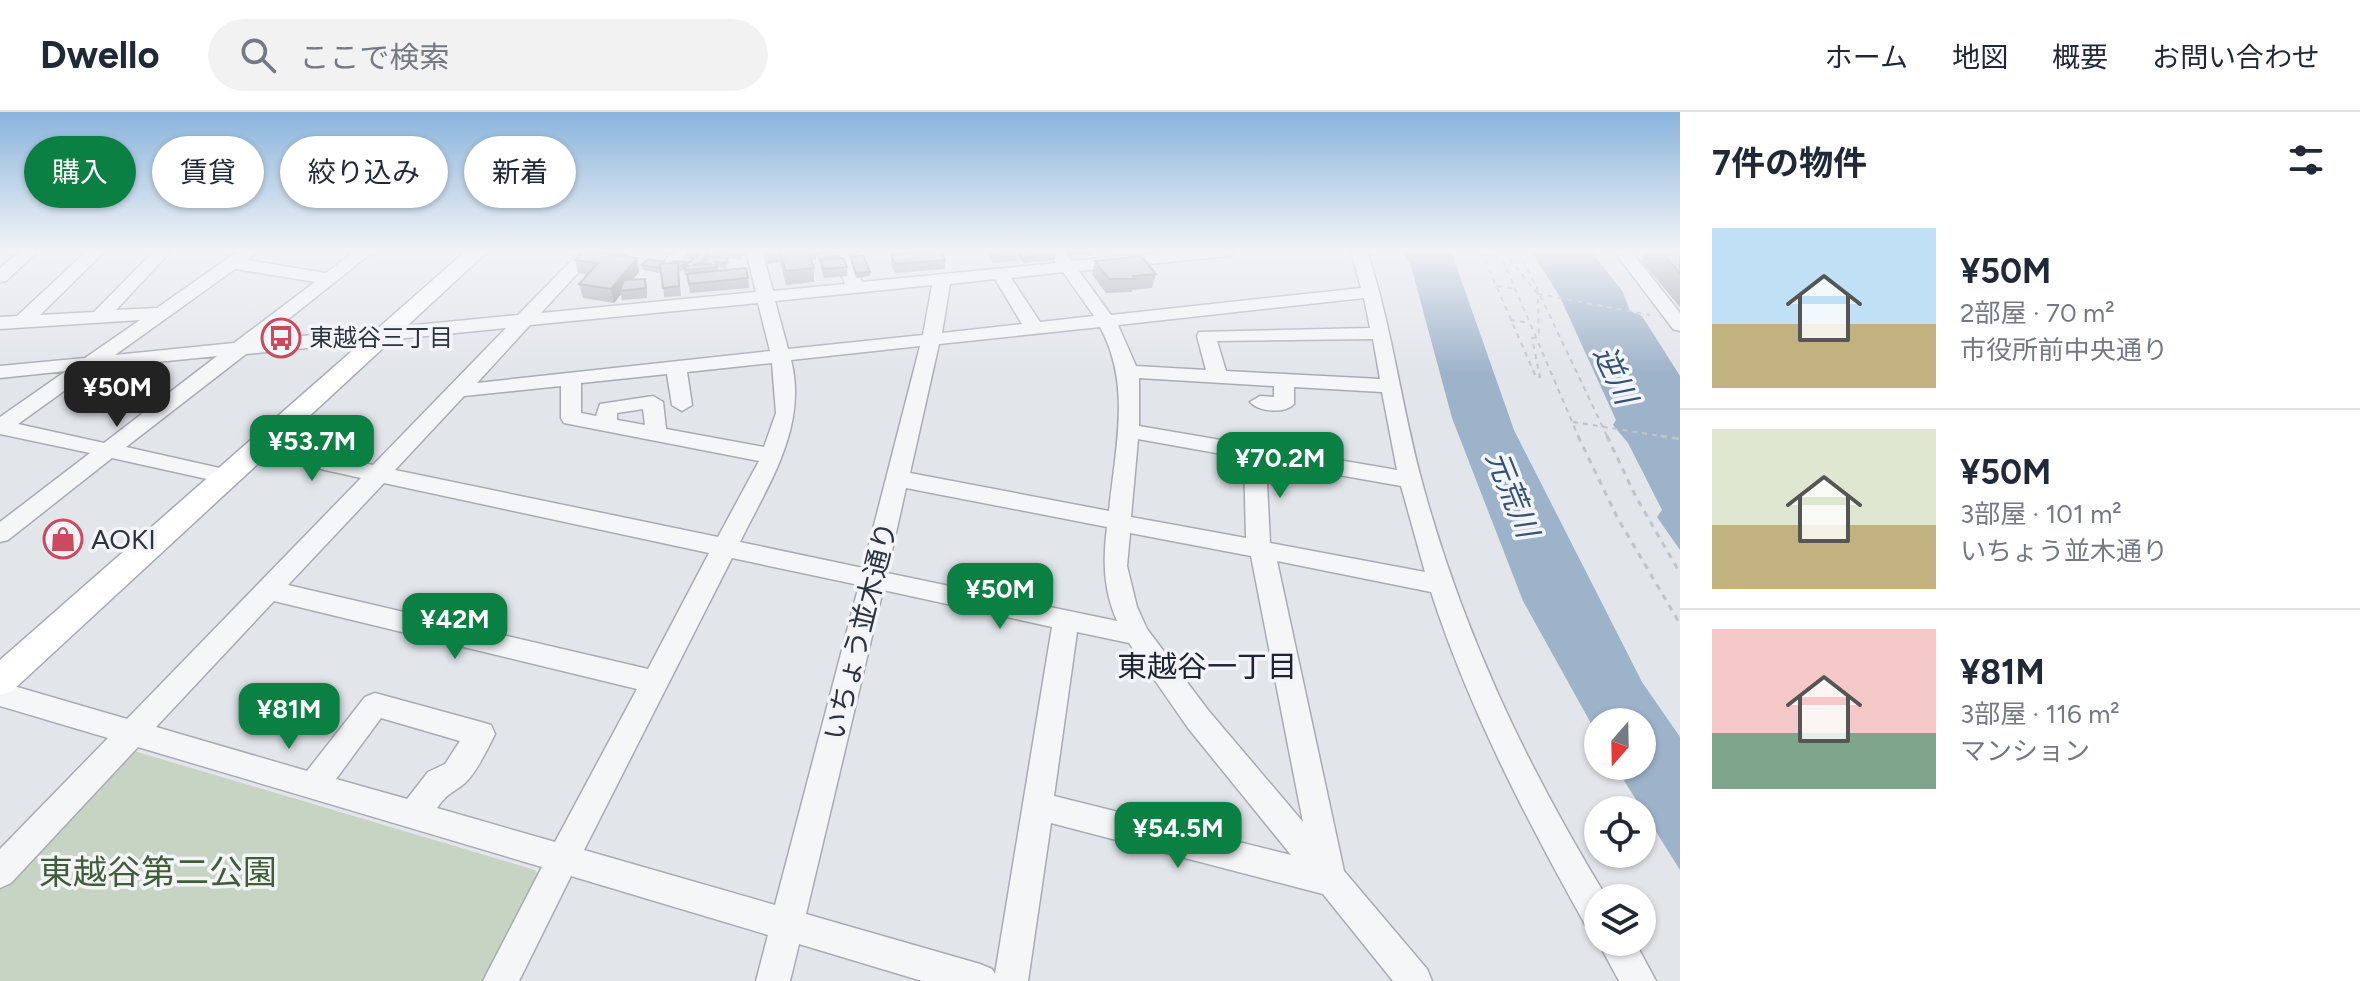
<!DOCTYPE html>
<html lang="ja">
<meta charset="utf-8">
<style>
body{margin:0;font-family:Figtree,"Noto Sans JP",sans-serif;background:#f2f2f3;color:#1f2937;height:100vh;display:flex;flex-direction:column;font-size:30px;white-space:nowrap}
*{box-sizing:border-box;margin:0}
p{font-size:26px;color:#747a83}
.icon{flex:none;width:44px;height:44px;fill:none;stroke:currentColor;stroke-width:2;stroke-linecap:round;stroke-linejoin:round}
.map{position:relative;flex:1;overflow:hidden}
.sheet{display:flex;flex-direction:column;background:#fff;width:680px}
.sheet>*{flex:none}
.banner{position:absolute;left:24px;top:24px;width:760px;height:72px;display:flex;gap:16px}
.needle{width:52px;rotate:200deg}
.tools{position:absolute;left:1584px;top:596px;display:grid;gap:16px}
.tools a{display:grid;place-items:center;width:72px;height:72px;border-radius:50%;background:#fff;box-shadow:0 2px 6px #0004;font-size:40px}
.price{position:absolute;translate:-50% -68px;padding:0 18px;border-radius:16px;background:#0b8043;color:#fff;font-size:26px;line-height:52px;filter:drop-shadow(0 2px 4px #0008)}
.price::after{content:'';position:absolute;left:50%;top:48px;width:24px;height:18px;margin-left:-12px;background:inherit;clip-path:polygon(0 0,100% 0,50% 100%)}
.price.active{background:#222;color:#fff}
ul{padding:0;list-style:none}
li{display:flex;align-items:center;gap:24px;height:200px;padding:0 32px}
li+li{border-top:2px solid #e0e1e3}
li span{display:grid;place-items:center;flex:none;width:224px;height:160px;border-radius:0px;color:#555}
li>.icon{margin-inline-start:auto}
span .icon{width:96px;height:96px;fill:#fffc;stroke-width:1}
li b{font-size:34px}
h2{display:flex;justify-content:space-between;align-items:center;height:96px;padding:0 32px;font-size:34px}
.pill{padding:0 28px;border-radius:36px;background:#fff;box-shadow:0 2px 6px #0004;font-size:28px;line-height:72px}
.pill.active{background:#0b8043;color:#fff}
header{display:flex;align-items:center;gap:48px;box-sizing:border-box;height:112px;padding:0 40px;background:#fff;border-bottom:2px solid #e0e1e3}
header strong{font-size:38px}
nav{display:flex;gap:44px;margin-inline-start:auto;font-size:28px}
.search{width:560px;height:72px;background:#f2f2f3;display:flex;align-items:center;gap:20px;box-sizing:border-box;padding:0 28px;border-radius:44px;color:#747a83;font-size:30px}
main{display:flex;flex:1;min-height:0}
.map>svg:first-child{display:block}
.green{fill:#c7d4c3}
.water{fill:#9db3ca}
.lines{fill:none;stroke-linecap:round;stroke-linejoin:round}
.minor-casing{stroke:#a7acb4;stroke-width:3}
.major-casing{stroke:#a1aab6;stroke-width:3}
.path-far1{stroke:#c0c3c9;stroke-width:2;stroke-dasharray:5 5;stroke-linecap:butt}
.path{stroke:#c0c3c9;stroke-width:3;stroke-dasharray:6 6;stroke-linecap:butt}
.minor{fill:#f5f6f8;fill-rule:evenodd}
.major{fill:#fff;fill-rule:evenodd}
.wall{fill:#9fa3ab;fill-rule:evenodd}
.shaded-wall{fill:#82858b}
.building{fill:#b9bec7;stroke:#82858b;stroke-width:2}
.labels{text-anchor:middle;stroke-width:7;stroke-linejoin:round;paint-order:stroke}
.far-poi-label{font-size:24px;fill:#2a3342;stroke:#f2f4f8;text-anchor:start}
.poi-label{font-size:28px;fill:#2a3342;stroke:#f2f4f8;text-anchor:start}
.street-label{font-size:28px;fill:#2a3342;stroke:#f2f4f8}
.water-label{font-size:30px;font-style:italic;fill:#345276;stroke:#f2f4f8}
.neighbourhood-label{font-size:30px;fill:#1c2433;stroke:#f2f4f8}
.near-park-label{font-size:34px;fill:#3f5e37;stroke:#f2f4f8}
</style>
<header>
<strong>Dwello</strong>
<div class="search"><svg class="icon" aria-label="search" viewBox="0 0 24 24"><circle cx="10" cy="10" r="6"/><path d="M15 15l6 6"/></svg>ここで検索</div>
<nav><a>ホーム</a><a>地図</a><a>概要</a><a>お問い合わせ</a></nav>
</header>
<main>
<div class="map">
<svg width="1680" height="869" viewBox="0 0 1680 869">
<rect width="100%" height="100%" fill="#e2e5ea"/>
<path class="green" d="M134,639l401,119 6,8 -56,103h-485v-99z"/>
<g class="water">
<path d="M1403,139h48l63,179 128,252 38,55v133l-65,-104h27v-44h-44v14l-75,-135 -71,-183 -41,-152z"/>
<path d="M1531,139h60l32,41 7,19 12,5 38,60v174l-23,-33 5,-7 -34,-67 -15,-18 3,-5 -56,-123z"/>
</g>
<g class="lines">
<g class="minor-casing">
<g id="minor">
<path d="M20,139h18l-32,30 -6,1v-14z"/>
<path d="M87,139h18l-65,64 54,-3 60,-61h17l-55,59 41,-2 81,-57h19l-10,9 79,13 29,-22h19l-112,89 256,-25 63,-64h17l-57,62 215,-21 -10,-41h16l11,40 72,-7 -12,-33h16l13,31 194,-19 -8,-12h16l8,10 106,-10h59l-8,5 -150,15 32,44 250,-27 -10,-37h16c25,75 34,154 55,231 40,149 105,285 185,416h-9v33l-12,-5c-60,-107 -117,-217 -155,-334l-154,-31 67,310 83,98 5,12h-39l-70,-87 -272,-71 -23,158h-106l-123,-37 -9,37h-34l12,-46 -197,-59 -52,105h-36l59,-114 -404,-120 -127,136 -11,5v-39l108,-111 -108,-32v-24l127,37 234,-241 -113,-25 -3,-5 3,-5 8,-2 117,24 133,-137 -260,26 -120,93 107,24 3,5 -3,5 -8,2 -113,-25 -104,82 -8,2v-20l90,-69 -90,-19v-17l66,-46 -66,7v-12l85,-8 55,-38 -140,9v-12l17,-1zM235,157l80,13 -81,61 -119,12zM1063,160l31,44 -54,6 -29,-44zM995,167l27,45 -80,9 8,-49zM932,173l-9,50 -135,14 -13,-48zM1364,186l6,30 -171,4 -2,4 9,34 -70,-4 -18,-41zM758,191l12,48 -293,32 53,-58zM1100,215c32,58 15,122 9,184l-199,-38 29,-129zM1373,227l7,40 -154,-8 -9,-30zM920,234l-57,222 -123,-26c28,-57 68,-115 51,-182zM217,244l-113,87 -86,-19 78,-56zM772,251l4,50 -12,34 -98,-18 -3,-27 -10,-6 -53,8 -4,12 -15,-3v-30l86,-9 5,31 10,6 10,-6 -5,-33zM1139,266l135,8v11l-14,-1 -10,6c9,10 35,12 44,2v-17l88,5 15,78 -258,-44zM561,274v32l3,5 195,38 -41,76 -323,-67 69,-74zM643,297l2,16 -28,-5v-7zM1138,327l106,19 2,80 -115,-21zM1266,350l135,24 24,86 -155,-29zM384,371l325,70 -61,116 -360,-84zM906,376l201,39c-4,33 -4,62 10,94l-230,-48zM1130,421l121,23 52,266 -95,-112 -61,-81 -10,-22 -10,-41zM732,446l127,27 -84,320 -191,-55zM883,478l169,37 -57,347 -3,-5 -12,-5 -174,-50zM274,489l363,88 -82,153 -118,-34c11,-16 15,-14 28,-25 12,-11 23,-35 30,-49l-4,-9 -10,-3 -106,-29 -10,4 -58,74 -151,-44zM1077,520l52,11 59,85 103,127 -237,-59zM381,606l79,23 -15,23 -17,8 -21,27 -71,-20z"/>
<path d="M672,139h17l-12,16h-12l-2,-4z"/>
<path d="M1614,139h17l49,62v18l-7,-2z"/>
<path d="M1598,830h37l21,39h-37z"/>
</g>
</g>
<g class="major-casing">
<path id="major" d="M466,139h22l-476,440 -12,4v-35z"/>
</g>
<g class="path-far1">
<path d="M1481,139l55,126h4l-8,-39h5"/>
<path d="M1499,139l80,187"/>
<path d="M1503,139l35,43 1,41h-3"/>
<path d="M1519,139l89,187"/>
<path d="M1484,143l16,2"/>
<path d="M1497,174l19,3"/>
<path d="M1538,182l112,21"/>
<path d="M1510,208l20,3"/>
<path d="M1573,310l101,16"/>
</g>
<g class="path">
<path d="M1578,324l39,81 63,107"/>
<path d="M1607,324l29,61 44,76"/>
<path d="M1661,324l19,3"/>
</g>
<use href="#minor" class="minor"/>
<use href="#major" class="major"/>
</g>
<g class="wall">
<path d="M658,139h19l-3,4 -15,-3z"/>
<path d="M686,139h59l-4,9 -13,-2 1,4 -3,6 -9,-1 1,4 30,7 1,10 -59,5 -3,-18h-2l-1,-6 -1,2h-4l2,25 -17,1 -3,-27 -2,3 -16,-3 -1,-5 44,-1 7,-5h-5v-5l2,-2zM711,140l1,3 15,2 -22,6v1l-2,1z"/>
<path d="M764,139h66l-15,1 1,7 -5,1 3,8v14l-28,3 -6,-23 -13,2z"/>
<path d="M847,139h12v5l-10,1z"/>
<path d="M898,139h43l4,9v9l-50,4 -4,-8v-10l8,-1z"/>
<path d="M989,139h68l-2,9 -19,2 -2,-3v3l-11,1 -6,-9 -1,7 -23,2 -4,-6z"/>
<path d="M1064,139h29v1l-1,4 -10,-1 -14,1z"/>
<path d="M1648,139h32v56l-39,-46z"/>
<path d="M817,141l22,3v2l8,9v9l-23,2 -3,-9v-6h-2z"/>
<path d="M628,145l9,1 2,14 -6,7 14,9v10l-25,2 -1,-6 -7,9 -31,-5 -4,-14 9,-9 -10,-2 -3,-13z"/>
<path d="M851,146l19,14v4l-14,2 -5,-16z"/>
<path d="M1095,149l61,13 -4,14 -20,2v2l-26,1 -14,-19z"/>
</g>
<g class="shaded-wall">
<path d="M708,139h4l-12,18 -7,-4z"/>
<path d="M787,139h28l1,8 -31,6z"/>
<path d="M637,146l2,14 -15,18 -4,1 1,3 -7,9 -3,-14z"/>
</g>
<g class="building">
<path d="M583,139h6l48,7 -26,31 -32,-5 19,-21 -23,-3z"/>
<path d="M590,139h17l20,4 -1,2z"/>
<path d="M690,139h18l-9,13 -6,1 19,-1 -7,-1 4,-7 19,2 -3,5 -10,-1 2,5 -32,3 -1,-4h5l-3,-1 11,-10 -9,-1z"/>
<path d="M716,139h27l-2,4z"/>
<path d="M780,139h28l6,17 -28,3z"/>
<path d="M838,139l1,5 -20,2 -2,-5z"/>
<path d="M926,139h15l4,9 -50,4 -4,-9z"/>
<path d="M992,139h25v1l-23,2z"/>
<path d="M1019,139h12l4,6 -12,1z"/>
<path d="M1660,139h20v22z"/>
<path d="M863,143l7,17 -14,1 -5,-15z"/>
<path d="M1141,144l15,18 -23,2 2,3h-26l-14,-18z"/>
<path d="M843,146l4,9 -23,2 -3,-9z"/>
<path d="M648,147l16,3 -5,6 -17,-3z"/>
<path d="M674,149l12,1 -4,4h-3l-1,-3 -8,1z"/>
<path d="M678,151l1,23 -16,2 -3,-24z"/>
<path d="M746,156l2,10 -59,6 -2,-10z"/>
<path d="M645,167l1,9 -26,3 4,-11z"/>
</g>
<linearGradient id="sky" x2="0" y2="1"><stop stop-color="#8ab4dc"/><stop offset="0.53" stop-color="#f2f3f6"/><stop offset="1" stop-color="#f2f3f6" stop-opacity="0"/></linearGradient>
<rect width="1680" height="261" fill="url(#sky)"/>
<defs>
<g id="bus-ring" transform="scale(2)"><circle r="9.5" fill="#f2f4f8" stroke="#cd495d" stroke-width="1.5"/><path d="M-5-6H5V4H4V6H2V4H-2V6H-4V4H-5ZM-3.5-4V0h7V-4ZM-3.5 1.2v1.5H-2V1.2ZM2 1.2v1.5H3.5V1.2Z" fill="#cd495d"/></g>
<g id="shop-ring" transform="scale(2)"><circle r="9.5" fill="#f2f4f8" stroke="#cd495d" stroke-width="1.5"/><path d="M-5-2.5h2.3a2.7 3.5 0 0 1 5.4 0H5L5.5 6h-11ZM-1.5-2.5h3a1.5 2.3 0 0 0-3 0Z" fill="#cd495d"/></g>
</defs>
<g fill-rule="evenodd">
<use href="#bus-ring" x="281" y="226"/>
<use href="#shop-ring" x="63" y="427"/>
</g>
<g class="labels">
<g class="far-poi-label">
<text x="309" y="234">東越谷三丁目</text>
</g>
<g class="poi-label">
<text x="91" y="437">AOKI</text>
</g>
<g class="street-label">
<text transform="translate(860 519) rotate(-76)" y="10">いちょう並木通り</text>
</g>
<g class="water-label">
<text transform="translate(1615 263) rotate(65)" y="10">逆川</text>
<text transform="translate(1512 382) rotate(68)" y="10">元荒川</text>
</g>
<g class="neighbourhood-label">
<text x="1207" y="565">東越谷一丁目</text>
</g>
<g class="near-park-label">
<text x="158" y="772">東越谷第二公園</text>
</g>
</g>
</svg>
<div class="tools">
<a><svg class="needle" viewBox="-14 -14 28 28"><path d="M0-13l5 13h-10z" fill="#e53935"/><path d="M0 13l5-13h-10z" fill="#747a83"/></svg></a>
<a><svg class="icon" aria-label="locate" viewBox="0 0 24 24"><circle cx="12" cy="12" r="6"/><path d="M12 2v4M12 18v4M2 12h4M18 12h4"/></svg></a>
<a><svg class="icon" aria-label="layers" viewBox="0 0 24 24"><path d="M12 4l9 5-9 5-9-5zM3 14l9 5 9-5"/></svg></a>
</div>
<b class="price active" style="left:117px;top:317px">¥50M</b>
<b class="price" style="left:312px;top:371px">¥53.7M</b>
<b class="price" style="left:1280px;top:388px">¥70.2M</b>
<b class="price" style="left:1000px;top:519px">¥50M</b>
<b class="price" style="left:455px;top:549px">¥42M</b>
<b class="price" style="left:289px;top:639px">¥81M</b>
<b class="price" style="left:1178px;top:758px">¥54.5M</b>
<div class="banner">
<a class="pill active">購入</a>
<a class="pill">賃貸</a>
<a class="pill">絞り込み</a>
<a class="pill">新着</a>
</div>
</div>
<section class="sheet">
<h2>7件の物件<svg class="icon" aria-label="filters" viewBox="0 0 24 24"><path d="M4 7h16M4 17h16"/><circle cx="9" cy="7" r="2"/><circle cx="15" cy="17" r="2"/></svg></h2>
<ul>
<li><span style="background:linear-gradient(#bfe0f5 60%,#c2b280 0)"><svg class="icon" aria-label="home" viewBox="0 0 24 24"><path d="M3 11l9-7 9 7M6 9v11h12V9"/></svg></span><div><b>¥50M</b><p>2部屋 · 70 m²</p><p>市役所前中央通り</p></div></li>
<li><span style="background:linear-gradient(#dfe7d0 60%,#c2b280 0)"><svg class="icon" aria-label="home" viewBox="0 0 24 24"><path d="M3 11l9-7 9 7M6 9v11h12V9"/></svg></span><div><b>¥50M</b><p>3部屋 · 101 m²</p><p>いちょう並木通り</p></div></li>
<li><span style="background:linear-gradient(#f6c9c9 65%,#7fa58c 0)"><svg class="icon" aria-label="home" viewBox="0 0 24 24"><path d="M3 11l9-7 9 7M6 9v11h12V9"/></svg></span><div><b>¥81M</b><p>3部屋 · 116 m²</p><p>マンション</p></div></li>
</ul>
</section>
</main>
